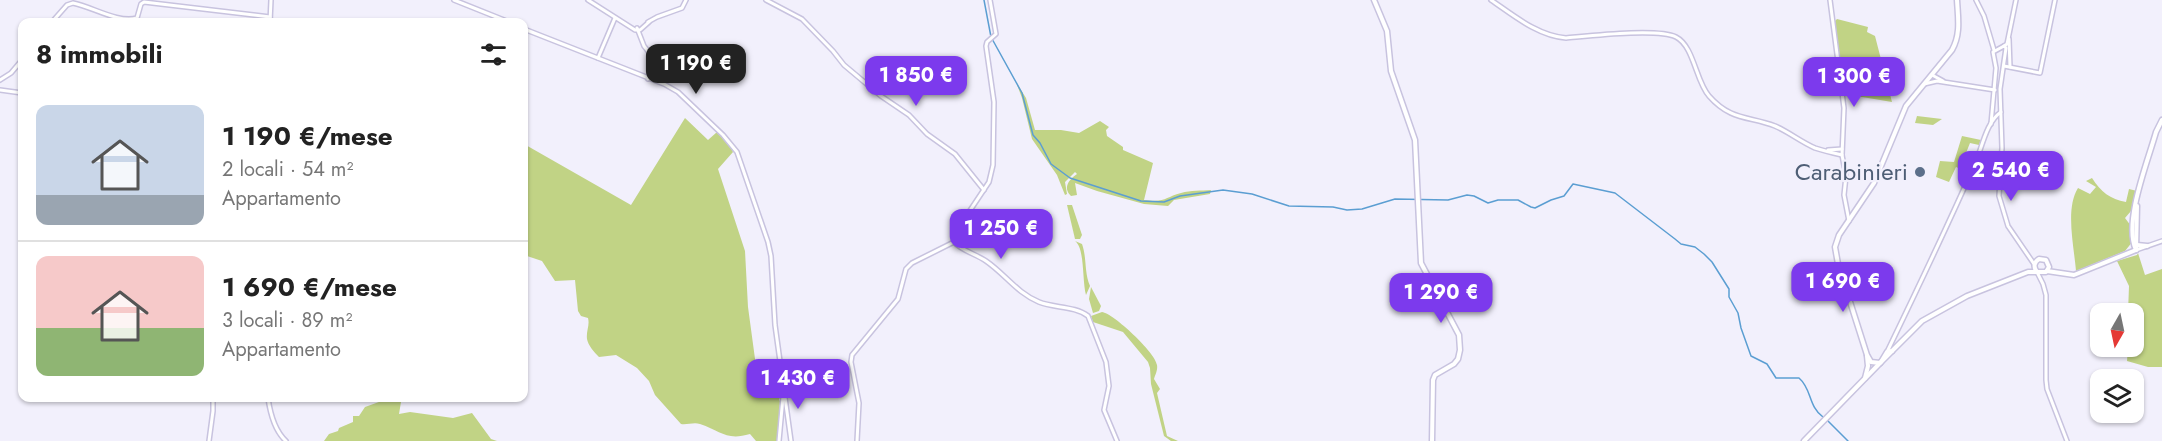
<!DOCTYPE html>
<html lang="it">
<meta charset="utf-8">
<style>
body{margin:0;font-family:Jost,sans-serif;background:#f2f2f2;color:#222;height:100vh;display:flex;flex-direction:column;font-size:22px;white-space:nowrap}
*{box-sizing:border-box;margin:0}
p{font-size:20px;color:#767676}
.icon{flex:none;width:33px;height:33px;fill:none;stroke:currentColor;stroke-width:2;stroke-linecap:round;stroke-linejoin:round}
.map{position:relative;flex:1;overflow:hidden}
.sheet{position:absolute;left:18px;top:18px;width:510px;height:384px;display:flex;flex-direction:column;background:#fff;border-radius:12px;box-shadow:0 2px 4px #0004}
.sheet>*{flex:none}
.needle{width:39px;rotate:189deg}
.fabs{position:absolute;left:2090px;top:303px;display:grid;gap:12px}
.fabs a{display:grid;place-items:center;width:54px;height:54px;border-radius:12px;background:#fff;box-shadow:0 2px 4px #0004;font-size:30px}
.price{position:absolute;translate:-50% -51px;padding:0 14px;border-radius:12px;background:#7c3aed;color:#fff;font-size:20px;line-height:39px;filter:drop-shadow(0 2px 3px #0008)}
.price::after{content:'';position:absolute;left:50%;top:36px;width:18px;height:14px;margin-left:-9px;background:inherit;clip-path:polygon(0 0,100% 0,50% 100%)}
.price.active{background:#222;color:#fff}
ul{padding:0;list-style:none}
li{display:flex;align-items:center;gap:18px;height:150px;padding:0 18px}
li+li{border-top:2px solid #e0e0e0}
li span{display:grid;place-items:center;flex:none;width:168px;height:120px;border-radius:12px;color:#555}
li>.icon{margin-inline-start:auto}
span .icon{width:72px;height:72px;fill:#fffc;stroke-width:1}
li b{font-size:26px}
h2{display:flex;justify-content:space-between;align-items:center;height:72px;padding:0 18px;font-size:26px}
.map>svg:first-child{display:block}
.green{fill:#c1d385}
.lines{fill:none;stroke-linecap:round;stroke-linejoin:round}
.stream{stroke:#5b9ed2;stroke-width:1.5}
.tertiary-casing{stroke:#c8c3df;stroke-width:6}
.secondary-casing{stroke:#c8c3df;stroke-width:7}
.tertiary{stroke:#fff;stroke-width:3}
.secondary{stroke:#fff;stroke-width:4}
.service-dot{fill:#5c6f8a;stroke:#f2f0fc;stroke-width:2}
.labels{text-anchor:middle;stroke-width:4.5;stroke-linejoin:round;paint-order:stroke}
.service-label{font-size:24px;fill:#4e5e75;stroke:#f2f0fc;text-anchor:end}
</style>
<div class="map">
<svg width="2162" height="441" viewBox="0 0 2162 441">
<rect width="100%" height="100%" fill="#f2f0fc"/>
<g class="green">
<path d="M1837,19l31,8 -1,5 8,4 17,66 -48,-8 -9,-73z"/>
<path d="M1016,82l10,16 9,32h26l18,3 21,-12 9,6 -3,3 1,6 16,11v3l30,13 -9,37c22,3 21,-3 37,-7 10,-3 20,-2 30,-3l-1,4 -36,6 -6,6 -24,-2 -47,-13 -22,-8 2,12 -6,1c-9,-9 -1,-17 6,-22l-2,-2 -10,10 2,12 -2,1 -8,-20 -25,-36 -10,-41z"/>
<path d="M1917,116l25,3 -9,6 -18,-2z"/>
<path d="M685,118l23,22 9,-8 13,13 3,7 -15,17 27,82 3,56 10,74 22,-3 1,19 -2,2 2,5 -4,37h-21l-6,-7c-24,7 -29,-3 -50,-10 -6,-2 -13,1 -19,0l-26,-29 -6,-14 -12,-13 -21,-13 -17,2c-5,-5 -11,-12 -12,-18 -1,-8 3,-14 1,-21l-7,-2 -3,-5 -3,-31 -20,1 -13,-20 -18,-6v-111l107,61z"/>
<path d="M1962,136l19,4 -2,5 -9,-2 -4,10 2,1 -3,9 6,3 -3,6 -12,-5 -7,15 -13,-5 4,-16 14,1z"/>
<path d="M2092,178c9,14 18,21 34,24l3,-13 8,2 -6,20 -6,7 6,8 2,15 -8,10 -49,20c-2,-25 -11,-62 2,-83l12,6 6,-7 -10,-6z"/>
<path d="M1067,205h5l10,30 -2,4h-5z"/>
<path d="M1075,241l7,3c5,14 2,28 8,42l-4,9c-4,-14 -1,-47 -11,-54z"/>
<path d="M2138,253l7,22 17,-6v98h-14l-21,-6 1,-14 5,-1v-32l-5,-1 1,-27 -12,-25 20,-6z"/>
<path d="M1091,287l10,19 -2,5 -6,2 -4,-14z"/>
<path d="M1102,312c11,1 54,41 55,53 1,5 -2,10 -3,14l6,10 -3,4 10,43 11,5h-7l-7,-5 -13,-52 -1,-16 -2,-6 -25,-30 -30,-10 -2,-6z"/>
<path d="M390,398h18l-7,4 -2,12 11,-2 43,6 19,-5 19,26 6,2h-173l5,-7 9,-3 1,-3 14,-6v-6h6l6,-9z"/>
</g>
<g class="lines">
<g class="stream">
<path d="M984,0l7,37 31,56 11,42 7,8 11,21 19,14 71,23 23,1 16,-6 43,-6 29,4 37,12 44,1 14,3 15,-1 33,-10 53,1 19,-5 7,1 14,7 10,-3h20l13,7 4,1 16,-8 13,-4 9,-12 42,9 60,46 6,5 14,3 9,7 8,8 17,27v8l9,16 3,15 10,28 16,8 9,14h23c13,11 9,28 24,39"/>
<path d="M1827,420l21,21"/>
</g>
<g class="tertiary-casing">
<g id="tertiary">
<path d="M454,0l55,22"/>
<path d="M588,0l47,30h5l9,-8"/>
<path d="M766,0l36,19 31,32 11,14 37,31 28,19 18,19 28,20 29,36"/>
<path d="M990,0l6,34 -9,8 -1,4 8,56 -1,63 -4,17 -28,42 -7,18c8,9 22,12 32,19 19,13 31,32 53,41 15,6 36,4 49,14l18,46 3,24 -5,24 13,31"/>
<path d="M1491,0c22,15 47,36 75,38 23,-2 91,-10 110,-1 18,9 20,45 33,59 22,25 40,20 66,30 14,6 26,16 40,22 9,3 18,5 27,7"/>
<path d="M1830,0l14,108 -2,47 4,21 -2,19 5,26"/>
<path d="M1976,0l8,16 10,34"/>
<path d="M52,22l15,-17 6,-2c20,4 44,20 64,15l4,-14 3,-2 126,15"/>
<path d="M270,22l1,-22"/>
<path d="M648,22l9,-5 25,-9 4,-8"/>
<path d="M637,28l7,18 11,14 -7,19"/>
<path d="M524,29l140,55 14,8 45,43 14,17 31,90 3,14 4,69 16,116"/>
<path d="M2009,39l1,28"/>
<path d="M2004,46l3,-2 9,-44"/>
<path d="M598,58l17,-40"/>
<path d="M2004,66l36,7 15,-73"/>
<path d="M1932,75l11,6"/>
<path d="M0,80l11,-7 11,-13"/>
<path d="M1924,84l13,-3 58,9"/>
<path d="M0,90l22,3"/>
<path d="M1991,124l5,-56 -3,-16 11,-6 2,2 -6,41 2,59 -3,48 9,30 26,38"/>
<path d="M1828,150l14,-1"/>
<path d="M2136,250l26,-9"/>
<path d="M2037,272l6,12 3,11v85l1,9 20,52"/>
<path d="M1887,352c30,-62 60,-125 88,-188 7,-16 11,-42 26,-52"/>
<path d="M268,398c2,14 7,33 18,43"/>
<path d="M209,441l4,-30v-13"/>
<path d="M779,441l4,-44"/>
<path d="M857,441l2,-38 -8,-41 1,-7 46,-56 8,-30 6,-6 42,-21"/>
</g>
</g>
<g class="secondary-casing">
<g id="secondary">
<path d="M1374,0l13,31 4,40 24,69 6,123 38,72 1,15 -2,9 -4,5 -19,11 -2,5 -1,61"/>
<path d="M2137,245l10,1"/>
<path d="M2136,250c-13,-28 12,-89 20,-118l6,-12"/>
<path d="M2136,250l1,-44"/>
<path d="M2047,271l27,4 62,-25"/>
<path d="M1881,362l41,-41 45,-25 61,-24h18l3,-5 -3,-7 -7,-1c-5,3 -6,8 -2,13"/>
<path d="M1880,363l-9,-1 -4,-7 -29,-91 -3,-17 4,-12 35,-52 32,-77 46,-56c9,-16 6,-32 5,-50"/>
<path d="M1865,378l3,-12 -1,-10"/>
<path d="M1804,441l77,-79 6,-10 5,-1"/>
</g>
</g>
<use href="#tertiary" class="tertiary"/>
<use href="#secondary" class="secondary"/>
</g>
<circle class="service-dot" cx="1920" cy="172" r="6"/>
<g class="labels">
<g class="service-label">
<text x="1908" y="180">Carabinieri</text>
</g>
</g>
</svg>
<div class="fabs">
<a><svg class="needle" viewBox="-14 -14 28 28"><path d="M0-13l5 13h-10z" fill="#e53935"/><path d="M0 13l5-13h-10z" fill="#767676"/></svg></a>
<a><svg class="icon" aria-label="layers" viewBox="0 0 24 24"><path d="M12 4l9 5-9 5-9-5zM3 14l9 5 9-5"/></svg></a>
</div>
<b class="price active" style="left:696px;top:95px">1 190 €</b>
<b class="price" style="left:916px;top:107px">1 850 €</b>
<b class="price" style="left:1854px;top:108px">1 300 €</b>
<b class="price" style="left:2011px;top:202px">2 540 €</b>
<b class="price" style="left:1001px;top:260px">1 250 €</b>
<b class="price" style="left:1843px;top:313px">1 690 €</b>
<b class="price" style="left:1441px;top:324px">1 290 €</b>
<b class="price" style="left:798px;top:410px">1 430 €</b>
<section class="sheet">
<h2>8 immobili<svg class="icon" aria-label="filters" viewBox="0 0 24 24"><path d="M4 7h16M4 17h16"/><circle cx="9" cy="7" r="2"/><circle cx="15" cy="17" r="2"/></svg></h2>
<ul>
<li><span style="background:linear-gradient(#c9d6e8 75%,#9aa5b1 0)"><svg class="icon" aria-label="home" viewBox="0 0 24 24"><path d="M3 11l9-7 9 7M6 9v11h12V9"/></svg></span><div><b>1 190 €/mese</b><p>2 locali · 54 m²</p><p>Appartamento</p></div></li>
<li><span style="background:linear-gradient(#f6c9c9 60%,#8fb573 0)"><svg class="icon" aria-label="home" viewBox="0 0 24 24"><path d="M3 11l9-7 9 7M6 9v11h12V9"/></svg></span><div><b>1 690 €/mese</b><p>3 locali · 89 m²</p><p>Appartamento</p></div></li>
</ul>
</section>
</div>
